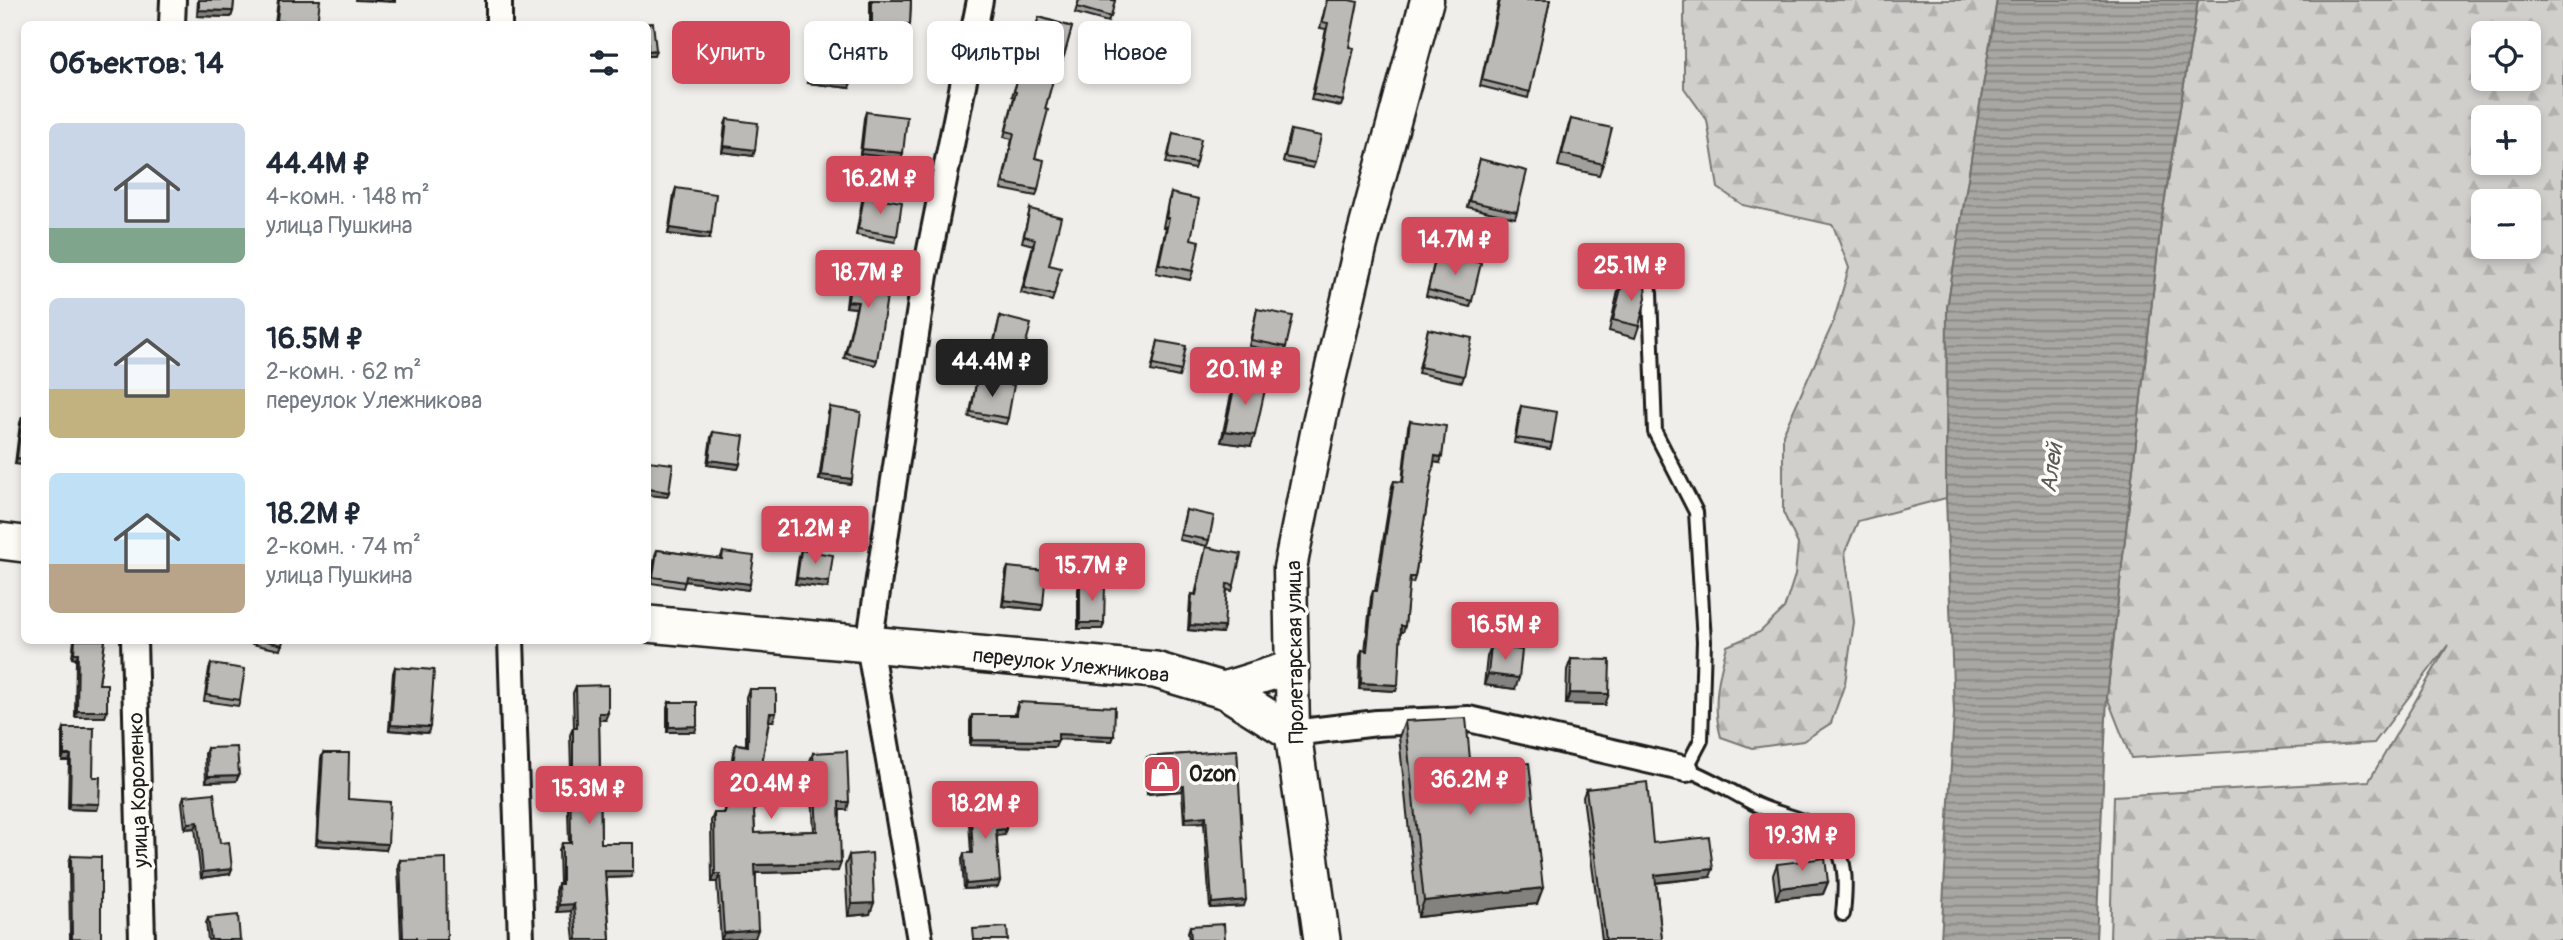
<!DOCTYPE html>
<html lang="ru">
<meta charset="utf-8">
<style>
body{margin:0;font-family:Pangolin,sans-serif;background:#f2f2f3;color:#1f2937;height:100vh;display:flex;flex-direction:column;font-size:26px;white-space:nowrap}
*{box-sizing:border-box;margin:0}
p{font-size:23px;color:#747a83}
.icon{flex:none;width:38px;height:38px;fill:none;stroke:currentColor;stroke-width:2;stroke-linecap:round;stroke-linejoin:round}
.map{position:relative;flex:1;overflow:hidden}
.side{position:absolute;left:21px;top:21px;width:630px;height:623px;display:flex;flex-direction:column;background:#fff;border-radius:10px;box-shadow:0 4px 10px #0003}
.side>*{flex:none}
.guide{position:absolute;left:672px;top:21px;width:665px;height:63px;display:flex;gap:14px}
.tools{position:absolute;left:2471px;top:21px;display:grid;gap:14px}
.tools a{display:grid;place-items:center;width:70px;height:70px;border-radius:10px;background:#fff;box-shadow:0 4px 10px #0003;font-size:35px}
.price{position:absolute;translate:-50% -60px;padding:0 16px;border-radius:7px;background:#d1495b;color:#fff;font-size:23px;line-height:46px;filter:drop-shadow(0 2px 4px #0008)}
.price::after{content:'';position:absolute;left:50%;top:42px;width:21px;height:16px;margin-left:-10px;background:inherit;clip-path:polygon(0 0,100% 0,50% 100%)}
.price.current{background:#222;color:#fff}
ul{padding:0;list-style:none}
li{display:flex;align-items:center;gap:21px;height:175px;padding:0 28px}
li span{display:grid;place-items:center;flex:none;width:196px;height:140px;border-radius:10px;color:#555}
li>.icon{margin-inline-start:auto}
span .icon{width:84px;height:84px;fill:#fffc;stroke-width:1}
li b{font-size:30px}
h2{display:flex;justify-content:space-between;align-items:center;height:84px;padding:0 28px;font-size:30px}
.chip{padding:0 24px;border-radius:10px;background:#fff;box-shadow:0 4px 10px #0003;font-size:24px;line-height:63px}
.chip.current{background:#d1495b;color:#fff}
.map>svg:first-child{display:block}
.forest{fill:url(#forest-firs);stroke:#767674;stroke-width:2;fill-rule:evenodd}
.water{fill:url(#water-rules);stroke:#706f6d;stroke-width:2}
.lines{fill:none;stroke-linecap:round;stroke-linejoin:round}
.service-casing{stroke:#1c1c1c;stroke-width:18}
.minor-casing{stroke:#1c1c1c;stroke-width:30}
.tertiary-casing{stroke:#1c1c1c;stroke-width:37}
.secondary-casing{stroke:#1c1c1c;stroke-width:40}
.service{stroke:#fdfcf7;stroke-width:12}
.minor{stroke:#fdfcf7;stroke-width:24}
.tertiary{stroke:#fdfcf7;stroke-width:32}
.secondary{stroke:#fdfcf7;stroke-width:35}
.wall{fill:#a1a09d;stroke:#1c1c1c;stroke-width:2}
.shaded-wall{fill:#83827f;stroke:#1c1c1c;stroke-width:2}
.building{fill:#bbbab6;stroke:#1c1c1c;stroke-width:2}
.labels{text-anchor:middle;stroke-width:7;stroke-linejoin:round;paint-order:stroke}
.street-label{font-size:21px;fill:#1c1c1c;stroke:#fdfcf7}
.poi-label{font-size:21px;font-weight:bold;fill:#1c1c1c;stroke:#fdfcf7;text-anchor:start}
.water-label{font-size:23px;font-style:italic;fill:#5b5b59;stroke:#fdfcf7}
</style>
<div class="map">
<svg width="2563" height="940" viewBox="0 0 2563 940">
<defs>
<pattern id="forest-firs" width="22" height="20" patternUnits="userSpaceOnUse" patternTransform="scale(1.75)"><rect width="22" height="20" fill="#d0cfcc"/><path d="M5 1l3.5 6h-7zM16 11l3.5 6h-7z" fill="#b2b1af"/></pattern>
<pattern id="water-rules" width="6" height="5" patternUnits="userSpaceOnUse" patternTransform="scale(1.75)"><rect width="6" height="5" fill="#a8a7a3"/><path d="M0 2.5h6" fill="none" stroke="#888784"/></pattern>
</defs>
<rect width="100%" height="100%" fill="#f0eeea"/>
<filter id="ink" filterUnits="userSpaceOnUse"><feTurbulence type="fractalNoise" baseFrequency=".0143" numOctaves="2"/><feDisplacementMap in="SourceGraphic" scale="14" xChannelSelector="R" yChannelSelector="G"/><feConvolveMatrix kernelMatrix="1 2 1 2 8 2 1 2 1" color-interpolation-filters="sRGB"/></filter>
<g filter="url(#ink)">
<g class="forest">
<path d="M1684,0h313l-50,308 -1,190 -88,23 -13,31 9,70 -9,61 -14,40 -28,18 -51,7 -31,-11c-9,-32 -3,-59 6,-91l33,-14 24,-23 11,-34 3,-31 -15,-32v-78l50,-111 16,-55 -16,-43 -90,-20 -25,-17 -11,-68 -23,-32z"/>
<path d="M2198,0h365v940h-453l4,-144 255,-15 79,-136 -74,98 -243,15 -24,-61 54,-475zM2483,33h46v46h-46zM2483,117h46v46h-46zM2483,201h46v46h-46z"/>
</g>
<path class="water" d="M1997,0h201l-37,222 -54,475 -11,243h-155l13,-227 -8,-215 1,-190z"/>
<g class="lines">
<g class="service-casing">
<path id="service" d="M1650,292l5,140 41,80 8,129 -3,99 -15,29c26,10 47,24 71,36 15,7 31,10 46,16 45,18 44,51 40,93"/>
</g>
<g class="minor-casing">
<g id="minor">
<path d="M499,0v24"/>
<path d="M172,24l1,-24"/>
<path d="M134,640l8,300"/>
<path d="M511,640l10,300"/>
<path d="M1293,733l84,-10 92,-4 217,50"/>
<path d="M920,940l-51,-295 56,-370 55,-275"/>
</g>
</g>
<g class="tertiary-casing">
<g id="tertiary">
<path d="M1222,689l70,-22"/>
<path d="M1293,733l-3,-165 30,-150 41,-174 66,-244"/>
</g>
</g>
<g class="secondary-casing">
<g id="secondary">
<path d="M0,541l24,3"/>
<path d="M648,624l507,46 71,21 67,42 29,207"/>
</g>
</g>
<use href="#service" class="service"/>
<use href="#minor" class="minor"/>
<use href="#tertiary" class="tertiary"/>
<use href="#secondary" class="secondary"/>
</g>
<g class="wall">
<path d="M198,0h36l-1,11 -2,6 -34,-1z"/>
<path d="M278,0h37l2,24h-42z"/>
<path d="M870,0h41l-1,24 -2,6h-38z"/>
<path d="M1079,0h36l-7,22 -33,-9z"/>
<path d="M1327,0h22l-6,101 -2,5 -30,-6 15,-71 -6,-1z"/>
<path d="M1499,0h51l-22,98 -48,-12z"/>
<path d="M1039,17l33,10 -10,35 -4,-1 -13,48 -10,49 3,32 -2,6 -35,-7 11,-50 -8,-2 10,-40 -2,-1z"/>
<path d="M814,42l35,46 -42,-5 5,-36z"/>
<path d="M866,112l37,41 -2,6 -41,-5 4,-36z"/>
<path d="M727,119l28,31 -2,6 -31,-4 3,-28z"/>
<path d="M1571,119l32,45 -4,11 -41,-9 9,-36z"/>
<path d="M1291,130l24,33 -2,5 -30,-6z"/>
<path d="M1173,133l23,30 -2,6 -28,-6z"/>
<path d="M1480,159l37,53 -2,6 -48,-11z"/>
<path d="M676,188l33,51 -41,-5 6,-40z"/>
<path d="M1171,193l20,46 2,32 -3,9 -34,-7 10,-46h-3l5,-25z"/>
<path d="M864,196l33,40 -2,6 -39,-7 6,-34z"/>
<path d="M1030,209l19,56 5,30 -2,6 -31,-8 12,-48 -11,-3z"/>
<path d="M1437,252l35,49 -2,6 -44,-11z"/>
<path d="M852,266l25,94 -2,5 -31,-7 12,-50 -10,-1 4,-35z"/>
<path d="M1623,280l16,46 -4,12 -26,-7 9,-40z"/>
<path d="M1257,309l29,38 -2,6 -35,-7z"/>
<path d="M1000,316l24,35 -2,5 -30,-7z"/>
<path d="M1428,329l36,47 -2,6 -44,-9z"/>
<path d="M1158,341l23,30 -2,6 -28,-6z"/>
<path d="M977,379l31,39 -2,6 -37,-7z"/>
<path d="M1236,379l15,67 -30,-4 11,-52z"/>
<path d="M1521,406l31,37 -2,6 -36,-6 5,-31z"/>
<path d="M830,407l22,72 -2,5 -31,-4 9,-67z"/>
<path d="M22,417h2v48l-9,-1 5,-41z"/>
<path d="M1410,421l30,42 -6,-1 -19,115 -2,6 -4,-1 -4,44 -2,6h-2l-5,59 -37,-2 1,-33 2,-6 3,1 6,-54 2,-6h2l17,-105 2,-5 8,1 6,-55z"/>
<path d="M713,432l27,32 -2,5 -31,-4 4,-28z"/>
<path d="M1186,510l23,30 -2,6 -28,-6z"/>
<path d="M1206,547l28,38 -2,6 -5,-1 -5,43 -34,-3 2,-30 2,-6 3,1z"/>
<path d="M657,550l63,9 3,-7 27,32 -2,6 -63,-9 -2,7 -32,-5 4,-28z"/>
<path d="M801,550l26,38 -32,-4 4,-28z"/>
<path d="M1008,567l35,38 -2,5 -39,-4 4,-34z"/>
<path d="M1080,584l24,39 -2,6h-24v-40z"/>
<path d="M74,640h31l-6,44 8,27 -2,6h-30l1,-58 -4,-1z"/>
<path d="M253,640h30l-3,10 -28,-6z"/>
<path d="M1491,646l24,43 -31,-4 3,-28z"/>
<path d="M1571,659l34,46 -39,-1 1,-34z"/>
<path d="M211,664l29,36 -2,6 -34,-5 5,-32z"/>
<path d="M395,667l33,66 -39,-3 4,-57z"/>
<path d="M576,686l29,34h-6l2,123 30,34 -25,1 4,62h-36l-3,-29 -14,1 -1,-21 2,-7h2l-1,-34 3,-7h7l-2,-65 4,-7 -1,-36 3,-7h1l-1,-35z"/>
<path d="M749,689l24,32h-4l-15,92 1,20 59,-2 -4,-70 3,-8 34,57h-7l-2,61 -82,2 -1,65 -34,2 -4,-58h-5l-1,-61 3,-8h10l9,-61 3,-8 10,1v-48z"/>
<path d="M669,702l26,30h-28v-24z"/>
<path d="M1018,702l96,34 -2,5 -54,-2 -3,8 -85,-2v-24l2,-6h43l1,-7z"/>
<path d="M1405,721l66,48 66,135 -119,13 -19,-180z"/>
<path d="M64,728l33,82 -29,-1 1,-48h-7v-27z"/>
<path d="M207,748l32,27 -3,6 -30,1 -1,-28z"/>
<path d="M1237,750l7,156 -34,2 -6,-86 -20,1 -2,-32 -35,3 -2,-32 2,-5z"/>
<path d="M323,753l25,46 40,45 -2,6 -70,-5 5,-87z"/>
<path d="M1586,789l67,54 57,34 -54,6 6,57h-60l-19,-143z"/>
<path d="M184,796l36,47 10,31 -29,4 -6,-50 -10,1 -3,-27z"/>
<path d="M970,802l34,33h-7l1,52 -34,2 -2,-30 2,-6h7l-3,-46z"/>
<path d="M849,855l21,59 -22,2 -3,-50z"/>
<path d="M71,856l30,84h-31l-1,-78z"/>
<path d="M400,860l47,80h-46l-3,-75z"/>
<path d="M1777,864l51,18 -5,12 -47,5 -3,-24z"/>
<path d="M208,918l32,22h-32l-2,-17z"/>
<path d="M1190,926l35,14h-36l-1,-8z"/>
</g>
<g class="shaded-wall">
<path d="M355,0h40v2z"/>
<path d="M199,10l34,1 -2,6 -34,-1z"/>
<path d="M277,21l37,3h-39z"/>
<path d="M872,24h38l-2,6h-38z"/>
<path d="M656,50l-2,6h-6v-5z"/>
<path d="M810,78l41,5 -2,5 -42,-5z"/>
<path d="M724,146l31,4 -2,6 -31,-4z"/>
<path d="M862,149l41,4 -2,6 -41,-5z"/>
<path d="M670,228l41,6 -2,5 -41,-5z"/>
<path d="M848,301l10,1 -2,6 -10,-1z"/>
<path d="M1225,431l30,4 -4,11 -30,-4z"/>
<path d="M1435,456l7,1 -2,6 -8,-1z"/>
<path d="M17,458l7,1v6l-9,-1z"/>
<path d="M709,460l31,4 -2,5 -31,-4z"/>
<path d="M821,475l31,4 -2,5 -31,-4z"/>
<path d="M648,489l21,3 -2,5 -19,-2z"/>
<path d="M686,576l64,8 -2,6 -64,-9z"/>
<path d="M797,578l32,4 -2,6 -32,-4z"/>
<path d="M1004,600l39,5 -2,5 -39,-4z"/>
<path d="M1080,623h24l-2,6h-24z"/>
<path d="M1190,625l34,2 -2,6 -34,-3z"/>
<path d="M74,653h4l-2,6 -4,-1z"/>
<path d="M1488,674l31,4 -4,11 -31,-4z"/>
<path d="M1361,683l37,2 -2,6 -37,-2z"/>
<path d="M1570,693l39,1 -4,11 -39,-1z"/>
<path d="M77,711h30l-2,6h-30z"/>
<path d="M599,713h9l-3,7h-8z"/>
<path d="M770,713h6l-3,8h-6z"/>
<path d="M391,725l39,2 -2,6 -39,-3z"/>
<path d="M697,726l-2,6h-28l2,-5z"/>
<path d="M1058,734l56,2 -2,5 -56,-2z"/>
<path d="M972,740l86,1 -3,6 -85,-2z"/>
<path d="M64,755h7l-2,6h-7z"/>
<path d="M239,775l-3,6 -30,1 2,-6z"/>
<path d="M1184,786l-2,5 -35,3 2,-6z"/>
<path d="M839,802h10l-2,8h-10z"/>
<path d="M70,803l29,1 -2,6 -29,-1z"/>
<path d="M1206,816l-2,6 -20,1 2,-5z"/>
<path d="M198,822l-3,6 -10,1 3,-6z"/>
<path d="M1006,829l-2,6 -10,1 2,-6z"/>
<path d="M318,840l70,4 -2,6 -70,-5z"/>
<path d="M841,863l-3,8 -86,2 3,-8z"/>
<path d="M232,869l-2,5 -29,4 2,-6z"/>
<path d="M1713,869l-3,8 -58,6 3,-8z"/>
<path d="M605,871h28l-2,6 -28,1z"/>
<path d="M715,874h5l-3,8h-5z"/>
<path d="M1000,881l-2,6 -34,2 2,-5z"/>
<path d="M1828,882l-5,12 -47,5 4,-11z"/>
<path d="M1543,888l-6,16 -119,13 6,-16z"/>
<path d="M1246,900l-2,6 -34,2 2,-5z"/>
<path d="M874,903l-4,11 -22,2 4,-12z"/>
<path d="M574,904l-3,7 -14,1 2,-7z"/>
<path d="M758,930l-3,8 -34,2 3,-7z"/>
<path d="M403,938h13l-1,2h-13z"/>
</g>
<g class="building">
<path d="M199,0h35l-1,11 -34,-1z"/>
<path d="M279,0h41l-3,24 -40,-3z"/>
<path d="M872,0h39l-1,24h-38z"/>
<path d="M1079,0h36l-4,17 -34,-10z"/>
<path d="M1327,0h22l9,2 -9,45 5,1 -11,53 -30,-7 15,-71 -6,-1z"/>
<path d="M1500,0h50l-20,92 -48,-12z"/>
<path d="M1039,17l33,10 -8,29 -4,-1 -15,54 3,1 -13,48 9,2 -6,30 -35,-7 11,-50 -8,-2 10,-39 -2,-1z"/>
<path d="M653,23l3,27 -8,1v-27h-15z"/>
<path d="M814,42l41,4 -4,37 -41,-5z"/>
<path d="M866,112l41,5 -4,36 -41,-4z"/>
<path d="M727,119l31,4 -3,27 -31,-4z"/>
<path d="M1571,119l41,9 -9,36 -41,-10z"/>
<path d="M1291,130l30,6 -6,27 -30,-6z"/>
<path d="M1173,133l28,6 -5,24 -28,-5z"/>
<path d="M1480,159l47,12 -10,41 -48,-11z"/>
<path d="M676,188l40,6 -5,40 -41,-6z"/>
<path d="M1171,193l28,6 -8,40 8,2 -6,30 -34,-7 10,-46h-3z"/>
<path d="M864,196l38,6 -5,34 -39,-7z"/>
<path d="M1030,209l31,8 -12,48 12,3 -7,27 -30,-7 11,-49 -11,-3z"/>
<path d="M1437,252l44,11 -9,38 -44,-11z"/>
<path d="M852,266l39,5 -14,89 -31,-7 12,-51 -10,-1z"/>
<path d="M1623,280l22,5 1,13 -7,28 -26,-6z"/>
<path d="M1257,309l36,7 -7,31 -35,-7z"/>
<path d="M1000,316l31,8 -7,27 -30,-7z"/>
<path d="M1428,329l44,9 -8,38 -44,-9z"/>
<path d="M1158,341l28,5 -5,25 -28,-6z"/>
<path d="M977,379l37,6 -6,33 -37,-6z"/>
<path d="M1236,379l30,6 -11,50 -30,-4z"/>
<path d="M1521,406l36,6 -5,31 -36,-5z"/>
<path d="M830,407l31,5 -9,67 -31,-4z"/>
<path d="M22,417h2v42l-7,-1z"/>
<path d="M1410,421l36,5 -4,31 -7,-1 -20,121h-5l-5,49h-4l-3,59 -37,-2 1,-33 5,1 6,-60h4l17,-110 9,1z"/>
<path d="M713,432l31,4 -4,28 -31,-4z"/>
<path d="M648,461l25,3 -4,28 -21,-3z"/>
<path d="M1186,510l28,6 -5,24 -28,-5z"/>
<path d="M1206,547l35,7 -7,31 -7,-1 -3,43 -34,-2 2,-31 4,1z"/>
<path d="M657,550l65,9 1,-7 31,4 -4,28 -64,-8 -1,6 -32,-5z"/>
<path d="M801,550l32,5 -4,27 -32,-4z"/>
<path d="M1008,567l38,4 -3,34 -39,-5z"/>
<path d="M1080,584h25l-1,39h-24z"/>
<path d="M75,640h30l-6,44h8v27h-30l1,-58h-4z"/>
<path d="M263,640h20l-1,5z"/>
<path d="M1491,646l31,4 -3,28 -31,-4z"/>
<path d="M1571,659l39,1 -1,34 -39,-1z"/>
<path d="M211,664l34,5 -5,31 -34,-5z"/>
<path d="M395,667l39,3 -4,57 -39,-2z"/>
<path d="M608,685v28h-9l2,130h32v28h-28l5,69h-33l-3,-36 -15,1 -1,-21h4v-41h9l-1,-72h3v-43h4l-1,-42z"/>
<path d="M749,689h27v24h-6l-16,100 1,20 62,-2 -4,-78 34,-2 2,51h-10l2,61 -86,2 3,65 -34,3 -4,-59h-5l-1,-61h11l11,-69 12,2z"/>
<path d="M669,702h28v24l-28,1z"/>
<path d="M1018,702l97,5 -1,29 -56,-2v7l-86,-1v-25h45z"/>
<path d="M1466,718l5,51 58,-6 14,125 -119,13 -19,-180z"/>
<path d="M64,728h30l-1,49h7l-1,27 -29,-1 1,-48h-7z"/>
<path d="M237,747l2,28 -31,1 -1,-28z"/>
<path d="M1237,750l9,150 -34,3 -6,-87 -20,2 -2,-32 -35,2 -2,-31z"/>
<path d="M323,753h26l-1,46 42,3 -2,42 -70,-4z"/>
<path d="M1647,782l6,61 56,-6 4,32 -58,6 7,65h-56l-20,-151z"/>
<path d="M214,793l6,50 9,-1 3,27 -29,3 -5,-50 -10,1 -4,-27z"/>
<path d="M1004,799l2,30 -10,1 4,51 -34,3 -2,-31h9l-3,-51z"/>
<path d="M872,853l2,50 -22,1 -3,-49z"/>
<path d="M71,856l30,1v83l-29,-1z"/>
<path d="M446,858l1,82h-31v-2h-13l-3,-78z"/>
<path d="M1825,858l3,24 -48,6 -3,-24z"/>
<path d="M238,915l2,25h-29l-3,-22z"/>
<path d="M1224,924l1,16h-34l-1,-14z"/>
<path d="M1007,927l1,13h-34l-1,-11z"/>
</g>
</g>
<defs>
<g id="shop-square" transform="scale(2.0125)"><rect x="-9" y="-9" width="18" height="18" rx="4" fill="#d1495b" stroke="#fdfcf7"/><path d="M-5-2.5h2.3a2.7 3.5 0 0 1 5.4 0H5L5.5 6h-11ZM-1.5-2.5h3a1.5 2.3 0 0 0-3 0Z" fill="#fff"/></g>
</defs>
<g fill-rule="evenodd">
<use href="#shop-square" x="1162" y="774"/>
</g>
<g class="labels">
<g class="street-label">
<text transform="translate(1295 652) rotate(-91)" y="7">Пролетарская улица</text>
<text transform="translate(1071 665) rotate(6)" y="7">переулок Улежникова</text>
<text transform="translate(138 790) rotate(-92)" y="7">улица Короленко</text>
</g>
<g class="poi-label">
<text x="1189" y="781">Ozon</text>
</g>
<g class="water-label">
<text transform="translate(2051 468) rotate(-82)" y="8">Алей</text>
</g>
</g>
</svg>
<div class="tools">
<a><svg class="icon" aria-label="locate" viewBox="0 0 24 24"><circle cx="12" cy="12" r="6"/><path d="M12 2v4M12 18v4M2 12h4M18 12h4"/></svg></a>
<a>+</a>
<a>−</a>
</div>
<b class="price" style="left:880px;top:216px">16.2M ₽</b>
<b class="price" style="left:1455px;top:277px">14.7M ₽</b>
<b class="price" style="left:1631px;top:303px">25.1M ₽</b>
<b class="price" style="left:868px;top:310px">18.7M ₽</b>
<b class="price current" style="left:992px;top:399px">44.4M ₽</b>
<b class="price" style="left:1245px;top:407px">20.1M ₽</b>
<b class="price" style="left:815px;top:566px">21.2M ₽</b>
<b class="price" style="left:1092px;top:603px">15.7M ₽</b>
<b class="price" style="left:1505px;top:662px">16.5M ₽</b>
<b class="price" style="left:1470px;top:817px">36.2M ₽</b>
<b class="price" style="left:771px;top:821px">20.4M ₽</b>
<b class="price" style="left:589px;top:826px">15.3M ₽</b>
<b class="price" style="left:985px;top:841px">18.2M ₽</b>
<b class="price" style="left:1802px;top:873px">19.3M ₽</b>
<div class="guide">
<a class="chip current">Купить</a>
<a class="chip">Снять</a>
<a class="chip">Фильтры</a>
<a class="chip">Новое</a>
</div>
<section class="side">
<h2>Объектов: 14<svg class="icon" aria-label="filters" viewBox="0 0 24 24"><path d="M4 7h16M4 17h16"/><circle cx="9" cy="7" r="2"/><circle cx="15" cy="17" r="2"/></svg></h2>
<ul>
<li><span style="background:linear-gradient(#c9d6e8 75%,#7fa58c 0)"><svg class="icon" aria-label="home" viewBox="0 0 24 24"><path d="M3 11l9-7 9 7M6 9v11h12V9"/></svg></span><div><b>44.4M ₽</b><p>4-комн. · 148 m²</p><p>улица Пушкина</p></div></li>
<li><span style="background:linear-gradient(#c9d6e8 65%,#c2b280 0)"><svg class="icon" aria-label="home" viewBox="0 0 24 24"><path d="M3 11l9-7 9 7M6 9v11h12V9"/></svg></span><div><b>16.5M ₽</b><p>2-комн. · 62 m²</p><p>переулок Улежникова</p></div></li>
<li><span style="background:linear-gradient(#bfe0f5 65%,#b9a48a 0)"><svg class="icon" aria-label="home" viewBox="0 0 24 24"><path d="M3 11l9-7 9 7M6 9v11h12V9"/></svg></span><div><b>18.2M ₽</b><p>2-комн. · 74 m²</p><p>улица Пушкина</p></div></li>
</ul>
</section>
</div>
